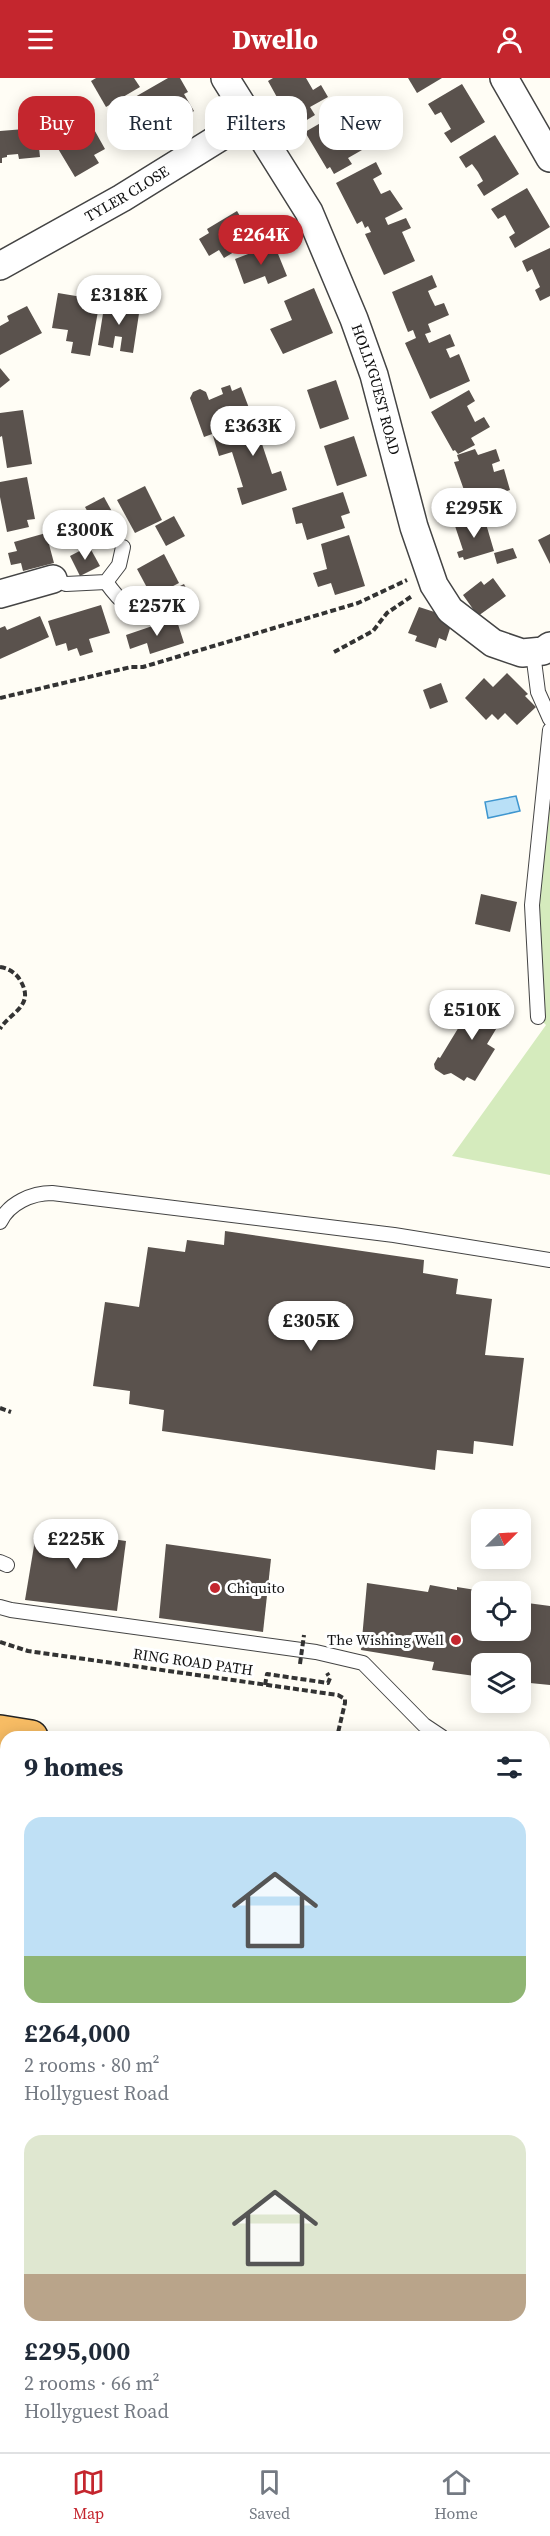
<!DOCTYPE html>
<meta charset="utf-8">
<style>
body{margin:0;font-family:"Source Serif 4",serif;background:#f6f6f7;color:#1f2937;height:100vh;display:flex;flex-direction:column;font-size:22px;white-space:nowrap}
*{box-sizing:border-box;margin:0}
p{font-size:20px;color:#747a83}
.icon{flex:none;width:33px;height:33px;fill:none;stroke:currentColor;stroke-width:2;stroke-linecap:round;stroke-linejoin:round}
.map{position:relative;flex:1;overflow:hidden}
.details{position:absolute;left:0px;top:1653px;width:550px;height:722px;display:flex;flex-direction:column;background:#fff;border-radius:18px 18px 0 0;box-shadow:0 3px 15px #0003}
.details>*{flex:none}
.hud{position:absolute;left:18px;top:18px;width:514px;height:54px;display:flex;gap:12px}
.needle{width:39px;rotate:66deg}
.buttons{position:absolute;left:471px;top:1431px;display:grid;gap:12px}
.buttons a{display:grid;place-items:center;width:60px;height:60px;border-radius:12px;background:#fff;box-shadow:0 3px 15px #0003;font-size:30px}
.price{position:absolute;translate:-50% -51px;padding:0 14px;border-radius:21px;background:#fff;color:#222;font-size:20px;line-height:39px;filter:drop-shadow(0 2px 3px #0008)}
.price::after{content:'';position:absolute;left:50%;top:36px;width:18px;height:14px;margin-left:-9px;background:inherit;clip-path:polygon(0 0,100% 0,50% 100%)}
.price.active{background:#c4262e;color:#fff}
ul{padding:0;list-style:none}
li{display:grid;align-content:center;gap:12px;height:318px;padding:0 24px}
li span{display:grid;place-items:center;height:186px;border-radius:18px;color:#555}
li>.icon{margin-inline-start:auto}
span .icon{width:108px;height:108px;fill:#fffc;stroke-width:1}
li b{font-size:26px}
h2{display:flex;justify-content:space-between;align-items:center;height:72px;padding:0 24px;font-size:26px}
.tag{padding:0 21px;border-radius:18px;background:#fff;box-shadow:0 3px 15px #0003;font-size:21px;line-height:54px}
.tag.active{background:#c4262e;color:#fff}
header{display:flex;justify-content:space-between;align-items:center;height:78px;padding:0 24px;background:#c4262e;color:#fff;font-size:27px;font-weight:700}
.tab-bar{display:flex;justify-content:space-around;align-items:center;height:84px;border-top:2px solid #e0e1e3;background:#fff;font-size:16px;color:#747a83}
.tab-bar a{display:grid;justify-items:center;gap:3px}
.tab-bar .active{color:#c4262e}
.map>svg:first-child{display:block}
.green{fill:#d5ebbd}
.forest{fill:#b9dc9c}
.water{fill:#b9e0f7;stroke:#3f96cf;stroke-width:1.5}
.building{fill:#5a524d}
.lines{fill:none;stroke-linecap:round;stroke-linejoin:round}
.service-casing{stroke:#444;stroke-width:16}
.minor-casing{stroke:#444;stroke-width:30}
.trunk-casing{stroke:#222;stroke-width:36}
.path{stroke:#333;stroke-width:4;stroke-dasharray:6 3;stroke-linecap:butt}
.service{stroke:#fff;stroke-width:14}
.minor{stroke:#fff;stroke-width:27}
.trunk{stroke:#f7bc64;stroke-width:33}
.path-bridge{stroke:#333;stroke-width:4;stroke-dasharray:6 3;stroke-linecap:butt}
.poi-dot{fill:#c4262e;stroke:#fff;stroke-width:2}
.labels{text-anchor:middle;stroke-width:6;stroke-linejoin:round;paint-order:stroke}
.street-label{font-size:15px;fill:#111;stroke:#fff}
.poi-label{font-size:15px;fill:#111;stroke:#fff;text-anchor:start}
</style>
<header><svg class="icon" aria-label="menu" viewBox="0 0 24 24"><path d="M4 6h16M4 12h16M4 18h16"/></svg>Dwello<svg class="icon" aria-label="person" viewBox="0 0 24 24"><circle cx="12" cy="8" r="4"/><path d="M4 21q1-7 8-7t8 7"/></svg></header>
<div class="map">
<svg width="550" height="2374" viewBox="0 0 550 2374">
<rect width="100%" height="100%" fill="#fffdf5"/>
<g class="green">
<path d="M550,658v439l-98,-19 94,-131 -8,-8 -5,-41z"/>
<path d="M401,2369h99l21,5h-124z"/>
</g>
<g class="forest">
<path d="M0,1736l6,1v45l-6,-1z"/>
<path d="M544,1840l6,1v110l-5,1z"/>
</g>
<path class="water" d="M516,718l4,15 -32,7 -3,-16z"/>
<g class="building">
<path d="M96,0h38l6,9 -34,20 -15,-26z"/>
<path d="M168,0h12l8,14 -4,2 10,17 -22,15 -4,-8 -21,12 -7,-13 8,-4 -3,-7 -17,10 -7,-11z"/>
<path d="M273,0h33l7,12 8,-5 7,12 -18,10 5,8 -18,11 -5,-9 -3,2 -21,-38z"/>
<path d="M408,0h34l-25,15z"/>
<path d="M462,6l23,38 -34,21 -7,-10 7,-4 -10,-17 -6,3 -7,-11z"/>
<path d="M343,32l11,19 4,-3 11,20 -21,12 4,6 -18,10 -4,-7 -3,2 -22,-37z"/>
<path d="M91,46l14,25 -11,6 5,8 -24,14 -18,-30 9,-5 -1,-2z"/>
<path d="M37,50l3,29 -21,2 -1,-5 -11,1v2l-5,1v5h-2v-32z"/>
<path d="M495,57l24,39 -35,22 -7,-11 6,-4 -5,-9 -6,-8 -6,4 -7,-11z"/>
<path d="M376,84l6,12 -9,5 8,15 9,-4 13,19 -18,9 3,7 18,-7 5,10 -9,4 13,29 -31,14 -19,-41 6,-2 -3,-6 -3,2 -3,-7 -5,3 -21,-41z"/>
<path d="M527,110l23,39 -35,21 -6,-11 6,-4 -10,-18 -7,4 -7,-10z"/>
<path d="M237,133l17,29 -30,18 -5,-8 -10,6 -10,-17 10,-6 -2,-4z"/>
<path d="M274,166l13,32 -19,8 -3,-8 -21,8 -9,-25z"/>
<path d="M550,170v48l-10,5 -5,-11 5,-3 -8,-18 -5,3 -5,-11z"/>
<path d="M432,197l5,12 -9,4 3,7 4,8 9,-3 5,12 -21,9 3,8 -6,2 4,9 21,-9 5,12 -9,3 4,9 9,-4 11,27 -40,18 -25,-56 11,-5 -3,-8 -5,2 -16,-40z"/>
<path d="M314,210l19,45 -50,21 -13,-25 22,-9 -8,-19z"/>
<path d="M58,215l42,7 -10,56 -19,-3 2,-11 -7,-1 2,-11 -16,-2z"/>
<path d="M105,223l35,6 -7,46 -13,-2 2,-14 -7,-1 -2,12 -15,-3z"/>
<path d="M27,228l15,27 -42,22v-29l9,-5 -2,-5z"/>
<path d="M0,290l10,12 -10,8z"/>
<path d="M336,302l13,39 -29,10 -13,-39z"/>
<path d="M230,307l2,6 9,-4 8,21 -27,12 4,9 -22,8 -14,-39 3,-6 7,-3 6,3 3,8 14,-6 -2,-6z"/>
<path d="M469,312l6,11 -8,5 8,16 9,-5 6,10 -19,11 4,7 -17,9 -3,-4 -2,1 -22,-39z"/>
<path d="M273,331l7,23 -20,6 12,36 9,-3 6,19 -45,15 -5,-17 6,-1 -11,-35 -13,4 -6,-20 39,-12 -2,-8z"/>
<path d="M23,332l9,54 -25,4 -5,-32 -2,1v-24z"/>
<path d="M354,358l13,40 -30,10 -13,-40z"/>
<path d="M475,371l3,6 18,-6 4,12 -8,3 2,8 10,-3 6,21 -21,7 3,9 -16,6 -4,-9 -3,1 -15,-42 5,-1 -2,-6z"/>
<path d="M27,399l8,42 -8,1 2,7 -22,5 -7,-35v-15z"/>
<path d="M145,408l17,34 -27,13 -18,-33z"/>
<path d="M343,414l7,21 -9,3 4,12 -38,12 -5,-17 -6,1 -4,-16z"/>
<path d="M104,419l11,20 -19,10 -11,-20z"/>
<path d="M174,438l11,20 -19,10 -11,-20z"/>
<path d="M484,439l10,34 -30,9 -1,-3 -4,1 -2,-6 6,-2 -8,-24z"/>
<path d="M46,455l8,30 -31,8 -2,-8 -10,2 -3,-12 9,-2 -3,-9z"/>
<path d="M550,456v30l-12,-24z"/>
<path d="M349,457l16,51 -30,9 -4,-12 -13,4 -5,-14 14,-4 -6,-25z"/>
<path d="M89,468l11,20 -20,10 -10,-20z"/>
<path d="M513,470l4,10 -20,6 -3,-11z"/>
<path d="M164,476l15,29 -27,14 -15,-28z"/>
<path d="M493,500l13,18 -28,20 -15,-21 18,-14 3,4z"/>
<path d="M184,506l10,20 -19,10 -11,-20z"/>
<path d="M101,527l9,28 -21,6 4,13 -13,4 -3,-8 -9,3 -2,-8 -10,3 -8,-25z"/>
<path d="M419,529l28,9 5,6 -6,19 -7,-3 -3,10 -21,-7 2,-5 -9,-3z"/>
<path d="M40,538l9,21 -49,22v-31l5,-2 2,4z"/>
<path d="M176,540l8,25 -34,11 -3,-11 -17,6 -4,-14z"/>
<path d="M507,595l21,21 -3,2 11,11 -19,18 -12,-12 -7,7 -6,-6 -6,6 -21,-22 19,-20 9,9z"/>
<path d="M441,605l7,19 -18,7 -7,-19z"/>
<path d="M481,816l36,8 -7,30 -35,-8z"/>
<path d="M479,916l28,17 -20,33 8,5 -20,32 -8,-4 -3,4 -13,-8 -7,2 -9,-6 -1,-5 4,-7 2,1z"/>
<path d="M225,1153l199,29 -1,13 35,6 -2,15 36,5 -7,56 39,3 -11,88 -39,-5 -1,13 -36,-4 -2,20 -273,-39 2,-21 -35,-6 1,-13 -37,-5 12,-84 34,5 9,-60 37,5 2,-12 37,5z"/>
<path d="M37,1450l89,13 -9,70 -92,-11z"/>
<path d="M166,1466l105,15 -8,73 -104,-14z"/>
<path d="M367,1505l61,9 2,-7 27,5v-3l25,4v39h38v-28l30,4v79l-30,-3v-18h-38v13l-50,-7 2,-8 -73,-12z"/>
<path d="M0,1781l6,1v499l-6,-1z"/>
<path d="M544,2001l6,1 -2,49 -4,-1z"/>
<path d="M544,2122l6,1v53l-6,-2z"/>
<path d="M544,2300l6,2v18l-5,20z"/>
</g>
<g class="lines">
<g class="service-casing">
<g id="service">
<path d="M53,501l13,5 40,-2 13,-17 4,-18"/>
<path d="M106,504c15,21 22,29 49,27"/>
<path d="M533,575l5,39 12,27"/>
<path d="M538,939l-6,-112 18,-175"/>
<path d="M0,1144c9,-19 32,-29 52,-29l342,42 156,25"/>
<path d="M0,1484l7,3"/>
<path d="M0,1529l11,3 305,42 47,11 61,62 18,12"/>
<path d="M544,1688l6,1"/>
</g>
</g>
<g class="minor-casing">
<g id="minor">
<path id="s1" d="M225,0l84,134 45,107 20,56 40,152 20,58 16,25 43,33 29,10 21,-2 7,-5"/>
<path d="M504,0l46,80"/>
<path id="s2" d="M0,188l122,-68 129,-80"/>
<path d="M0,516l53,-15"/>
<path d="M544,2073l6,-1"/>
<path d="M365,2374l6,-6"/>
</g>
</g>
<g class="trunk-casing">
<g id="trunk">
<path d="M0,1654l31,5"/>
<path d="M0,1709h6"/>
<path d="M544,1771l6,1"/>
<path d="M544,1816l6,1"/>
</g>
</g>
<g class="path">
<path d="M334,574l39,-21 14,-18 25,-17"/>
<path d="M0,620l131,-31h12l215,-64 49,-23"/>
<path d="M0,889c8,1 16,6 20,13 16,26 -10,32 -20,49"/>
<path d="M0,1330l11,4"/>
<path d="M0,1564l28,9 310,44 7,4v4l-8,34"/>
<path d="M265,1607l2,-11 61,9 2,-5 -3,-5"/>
<path d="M544,1881l6,1"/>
<path d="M0,2285l1,-4"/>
<path d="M413,2368l3,6"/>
</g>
<use href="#service" class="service"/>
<use href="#minor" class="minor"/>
<use href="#trunk" class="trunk"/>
<path class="path-bridge" d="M300,1586l4,-29"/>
</g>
<g class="poi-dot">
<circle cx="215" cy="1510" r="6"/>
<circle cx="456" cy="1562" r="6"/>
</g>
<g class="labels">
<g class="street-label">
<text dy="5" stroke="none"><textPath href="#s2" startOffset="146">TYLER CLOSE</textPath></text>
<text dy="5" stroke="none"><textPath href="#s1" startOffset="348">HOLLYGUEST ROAD</textPath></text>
<text transform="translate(193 1584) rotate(8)" y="5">RING ROAD PATH</text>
</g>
<g class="poi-label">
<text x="227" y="1515">Chiquito</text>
<text x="444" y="1567" text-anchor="end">The Wishing Well</text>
</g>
</g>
</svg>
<div class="buttons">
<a><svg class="needle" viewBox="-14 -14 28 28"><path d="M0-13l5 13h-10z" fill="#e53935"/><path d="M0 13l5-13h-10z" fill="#747a83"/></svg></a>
<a><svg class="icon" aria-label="locate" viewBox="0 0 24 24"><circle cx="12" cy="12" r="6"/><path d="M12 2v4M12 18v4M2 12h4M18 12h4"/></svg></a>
<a><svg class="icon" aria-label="layers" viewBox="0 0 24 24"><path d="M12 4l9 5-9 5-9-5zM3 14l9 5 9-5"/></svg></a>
</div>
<b class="price active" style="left:261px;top:188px">£264K</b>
<b class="price" style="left:119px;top:248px">£318K</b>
<b class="price" style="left:253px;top:379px">£363K</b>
<b class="price" style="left:474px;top:461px">£295K</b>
<b class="price" style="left:85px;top:483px">£300K</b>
<b class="price" style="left:157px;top:559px">£257K</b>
<b class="price" style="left:472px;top:963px">£510K</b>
<b class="price" style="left:311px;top:1274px">£305K</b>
<b class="price" style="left:76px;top:1492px">£225K</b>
<div class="hud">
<a class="tag active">Buy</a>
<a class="tag">Rent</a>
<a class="tag">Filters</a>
<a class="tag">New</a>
</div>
<section class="details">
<h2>9 homes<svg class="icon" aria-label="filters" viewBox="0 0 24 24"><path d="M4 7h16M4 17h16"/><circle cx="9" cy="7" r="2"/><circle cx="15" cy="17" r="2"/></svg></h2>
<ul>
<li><span style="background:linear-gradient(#bfe0f5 75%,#8fb573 0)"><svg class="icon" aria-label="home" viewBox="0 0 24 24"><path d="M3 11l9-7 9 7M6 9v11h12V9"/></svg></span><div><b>£264,000</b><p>2 rooms · 80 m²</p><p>Hollyguest Road</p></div></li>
<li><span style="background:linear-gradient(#dfe7d0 75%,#b9a48a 0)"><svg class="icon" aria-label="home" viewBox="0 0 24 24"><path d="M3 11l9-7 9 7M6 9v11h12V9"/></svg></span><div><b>£295,000</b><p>2 rooms · 66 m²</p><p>Hollyguest Road</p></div></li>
</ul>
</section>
</div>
<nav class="tab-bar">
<a class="active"><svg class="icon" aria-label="map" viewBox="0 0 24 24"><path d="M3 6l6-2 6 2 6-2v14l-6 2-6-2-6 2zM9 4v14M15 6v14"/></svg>Map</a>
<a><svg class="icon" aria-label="saved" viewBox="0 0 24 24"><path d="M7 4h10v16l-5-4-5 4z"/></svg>Saved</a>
<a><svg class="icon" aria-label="home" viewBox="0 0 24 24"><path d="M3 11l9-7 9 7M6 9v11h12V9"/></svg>Home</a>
</nav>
